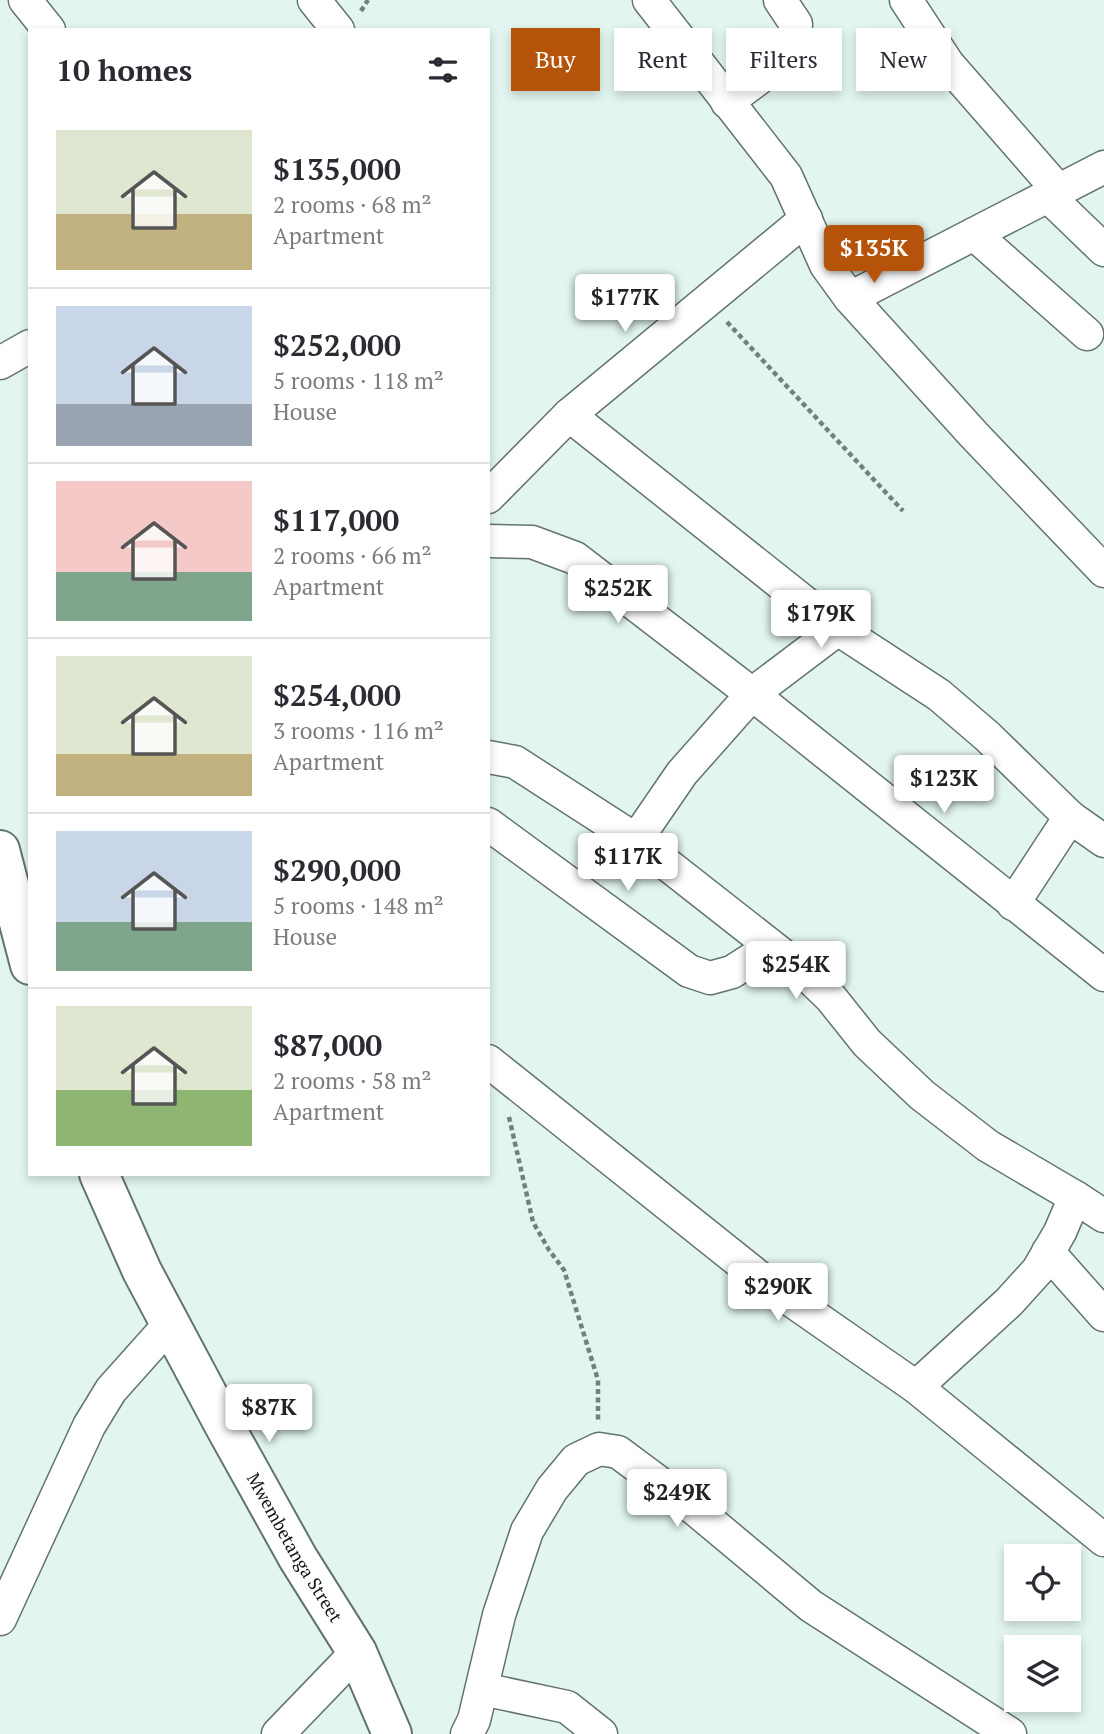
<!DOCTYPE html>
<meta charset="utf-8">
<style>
body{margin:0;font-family:"PT Serif",serif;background:#f7f7f7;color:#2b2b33;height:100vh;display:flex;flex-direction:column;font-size:26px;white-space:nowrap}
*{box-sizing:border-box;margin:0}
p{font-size:23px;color:#7c7c81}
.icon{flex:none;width:38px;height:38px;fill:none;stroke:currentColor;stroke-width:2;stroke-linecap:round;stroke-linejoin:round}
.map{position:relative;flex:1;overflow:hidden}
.side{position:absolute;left:28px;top:28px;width:462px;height:1148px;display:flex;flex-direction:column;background:#fff;border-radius:0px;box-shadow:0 4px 10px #0003}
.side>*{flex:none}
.guide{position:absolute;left:511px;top:28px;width:486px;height:63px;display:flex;gap:14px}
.fabs{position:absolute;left:1004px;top:1544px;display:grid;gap:14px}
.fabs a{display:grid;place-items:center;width:77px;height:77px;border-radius:0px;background:#fff;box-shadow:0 4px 10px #0003;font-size:35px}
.price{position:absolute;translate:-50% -60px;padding:0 16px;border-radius:7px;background:#fff;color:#222;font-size:23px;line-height:46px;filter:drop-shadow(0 2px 4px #0008)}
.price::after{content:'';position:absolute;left:50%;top:42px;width:21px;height:16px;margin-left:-10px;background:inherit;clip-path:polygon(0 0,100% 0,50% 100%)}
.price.on{background:#b45309;color:#fff}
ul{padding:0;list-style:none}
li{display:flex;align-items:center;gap:21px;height:175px;padding:0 28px}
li+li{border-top:2px solid #e1e1e2}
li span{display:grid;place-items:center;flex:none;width:196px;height:140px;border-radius:0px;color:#555}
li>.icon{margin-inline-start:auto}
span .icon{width:84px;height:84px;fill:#fffc;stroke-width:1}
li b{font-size:30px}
h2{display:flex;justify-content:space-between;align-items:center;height:84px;padding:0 28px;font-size:30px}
.tag{padding:0 24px;border-radius:0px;background:#fff;box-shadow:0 4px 10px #0003;font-size:24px;line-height:63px}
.tag.on{background:#b45309;color:#fff}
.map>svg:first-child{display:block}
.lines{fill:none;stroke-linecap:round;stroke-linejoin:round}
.minor-casing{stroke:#63736f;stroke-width:35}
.tertiary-casing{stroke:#63736f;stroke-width:42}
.path{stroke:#74807d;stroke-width:4.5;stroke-dasharray:5 3.5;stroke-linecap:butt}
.minor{stroke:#fff;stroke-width:32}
.tertiary{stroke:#fff;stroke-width:38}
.labels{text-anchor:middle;stroke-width:5;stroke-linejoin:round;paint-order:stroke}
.street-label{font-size:18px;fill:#111716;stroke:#e2f5f0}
</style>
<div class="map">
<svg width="1104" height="1734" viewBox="0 0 1104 1734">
<rect width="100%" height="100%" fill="#e2f5f0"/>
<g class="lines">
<g class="minor-casing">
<g id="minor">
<path d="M25,0l24,30"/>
<path d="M314,0l24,30"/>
<path d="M649,0l137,176 40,89 24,33 124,137 130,136"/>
<path d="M906,0l42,64 110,126"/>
<path d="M727,102l47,-35 20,-20 2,-23 -16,-24"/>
<path d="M1048,196l56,54"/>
<path d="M974,234l113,100"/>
<path d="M850,298l254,-131"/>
<path d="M0,363l30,-17"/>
<path d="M569,415l269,214 101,66 48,41 83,81 34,24"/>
<path d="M488,497l81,-82 237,-196"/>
<path d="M488,541l44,1 43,16 177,136 352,281"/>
<path d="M488,757l27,5 121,78 167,131 28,27 36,45 55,52 66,51 87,51 29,19"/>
<path d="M488,824l201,147 21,7 22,-6 39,-25"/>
<path d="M636,840l46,-67 70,-79 86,-65"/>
<path d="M1013,904l57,-87"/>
<path d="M488,1061l277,221 151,105 188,153"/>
<path d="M1048,1252l56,63"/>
<path d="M916,1387l93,-85 29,-32 22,-38 15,-35"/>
<path d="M0,1619l89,-193 22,-36 59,-66"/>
<path d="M482,1689l85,18 34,27"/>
<path d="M278,1734l79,-82"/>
<path d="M467,1734l7,-14 25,-105 28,-84 25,-42 24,-29 23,-11 19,3 78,58 115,96 199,128"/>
</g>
</g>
<g class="tertiary-casing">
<g id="tertiary">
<path d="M0,850l30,115"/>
<path id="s1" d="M99,1174l43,97 82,154 74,133 59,94 35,82"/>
</g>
</g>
<g class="path">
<path d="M361,11l7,-11"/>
<path d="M727,322l176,189"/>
<path d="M509,1117l24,105 16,28 15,20 34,110v40"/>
</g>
<use href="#minor" class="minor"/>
<use href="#tertiary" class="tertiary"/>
</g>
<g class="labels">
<g class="street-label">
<text dy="6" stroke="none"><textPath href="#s1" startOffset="422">Mwembetanga Street</textPath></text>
</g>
</g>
</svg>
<div class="fabs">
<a><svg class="icon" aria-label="locate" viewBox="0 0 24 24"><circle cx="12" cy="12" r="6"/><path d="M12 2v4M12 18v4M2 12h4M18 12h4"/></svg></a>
<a><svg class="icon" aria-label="layers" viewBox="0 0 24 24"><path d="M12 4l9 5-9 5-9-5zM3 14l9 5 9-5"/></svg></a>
</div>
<b class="price on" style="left:874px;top:285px">$135K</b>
<b class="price" style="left:625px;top:334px">$177K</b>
<b class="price" style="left:618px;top:625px">$252K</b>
<b class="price" style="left:821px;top:650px">$179K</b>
<b class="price" style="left:944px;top:815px">$123K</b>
<b class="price" style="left:628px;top:893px">$117K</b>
<b class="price" style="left:796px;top:1001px">$254K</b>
<b class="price" style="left:778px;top:1323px">$290K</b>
<b class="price" style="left:269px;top:1444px">$87K</b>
<b class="price" style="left:677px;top:1529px">$249K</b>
<div class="guide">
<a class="tag on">Buy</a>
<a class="tag">Rent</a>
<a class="tag">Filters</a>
<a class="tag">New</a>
</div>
<section class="side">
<h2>10 homes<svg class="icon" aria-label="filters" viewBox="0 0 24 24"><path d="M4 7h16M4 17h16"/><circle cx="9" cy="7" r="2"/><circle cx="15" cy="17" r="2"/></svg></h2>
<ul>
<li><span style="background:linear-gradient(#dfe7d0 60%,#c2b280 0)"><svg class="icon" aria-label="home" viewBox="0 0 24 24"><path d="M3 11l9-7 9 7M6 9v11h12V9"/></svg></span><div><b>$135,000</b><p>2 rooms · 68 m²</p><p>Apartment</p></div></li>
<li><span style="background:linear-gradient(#c9d6e8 70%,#9aa5b1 0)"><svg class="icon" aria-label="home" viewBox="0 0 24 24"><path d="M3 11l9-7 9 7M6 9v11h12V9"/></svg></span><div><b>$252,000</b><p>5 rooms · 118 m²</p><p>House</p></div></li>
<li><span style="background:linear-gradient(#f6c9c9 65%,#7fa58c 0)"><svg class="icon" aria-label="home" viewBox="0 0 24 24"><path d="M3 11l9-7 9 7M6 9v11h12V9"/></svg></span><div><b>$117,000</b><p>2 rooms · 66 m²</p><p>Apartment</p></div></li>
<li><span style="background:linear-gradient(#dfe7d0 70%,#c2b280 0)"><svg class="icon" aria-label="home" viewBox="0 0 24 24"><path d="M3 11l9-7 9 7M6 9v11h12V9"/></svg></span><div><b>$254,000</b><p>3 rooms · 116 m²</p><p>Apartment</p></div></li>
<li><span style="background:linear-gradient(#c9d6e8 65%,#7fa58c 0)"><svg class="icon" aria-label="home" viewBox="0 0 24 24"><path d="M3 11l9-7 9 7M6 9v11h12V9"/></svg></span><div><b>$290,000</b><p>5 rooms · 148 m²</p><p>House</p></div></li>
<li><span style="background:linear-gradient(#dfe7d0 60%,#8fb573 0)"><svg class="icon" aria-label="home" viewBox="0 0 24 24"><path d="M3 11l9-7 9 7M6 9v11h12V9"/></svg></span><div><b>$87,000</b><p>2 rooms · 58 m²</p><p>Apartment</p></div></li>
</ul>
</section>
</div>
